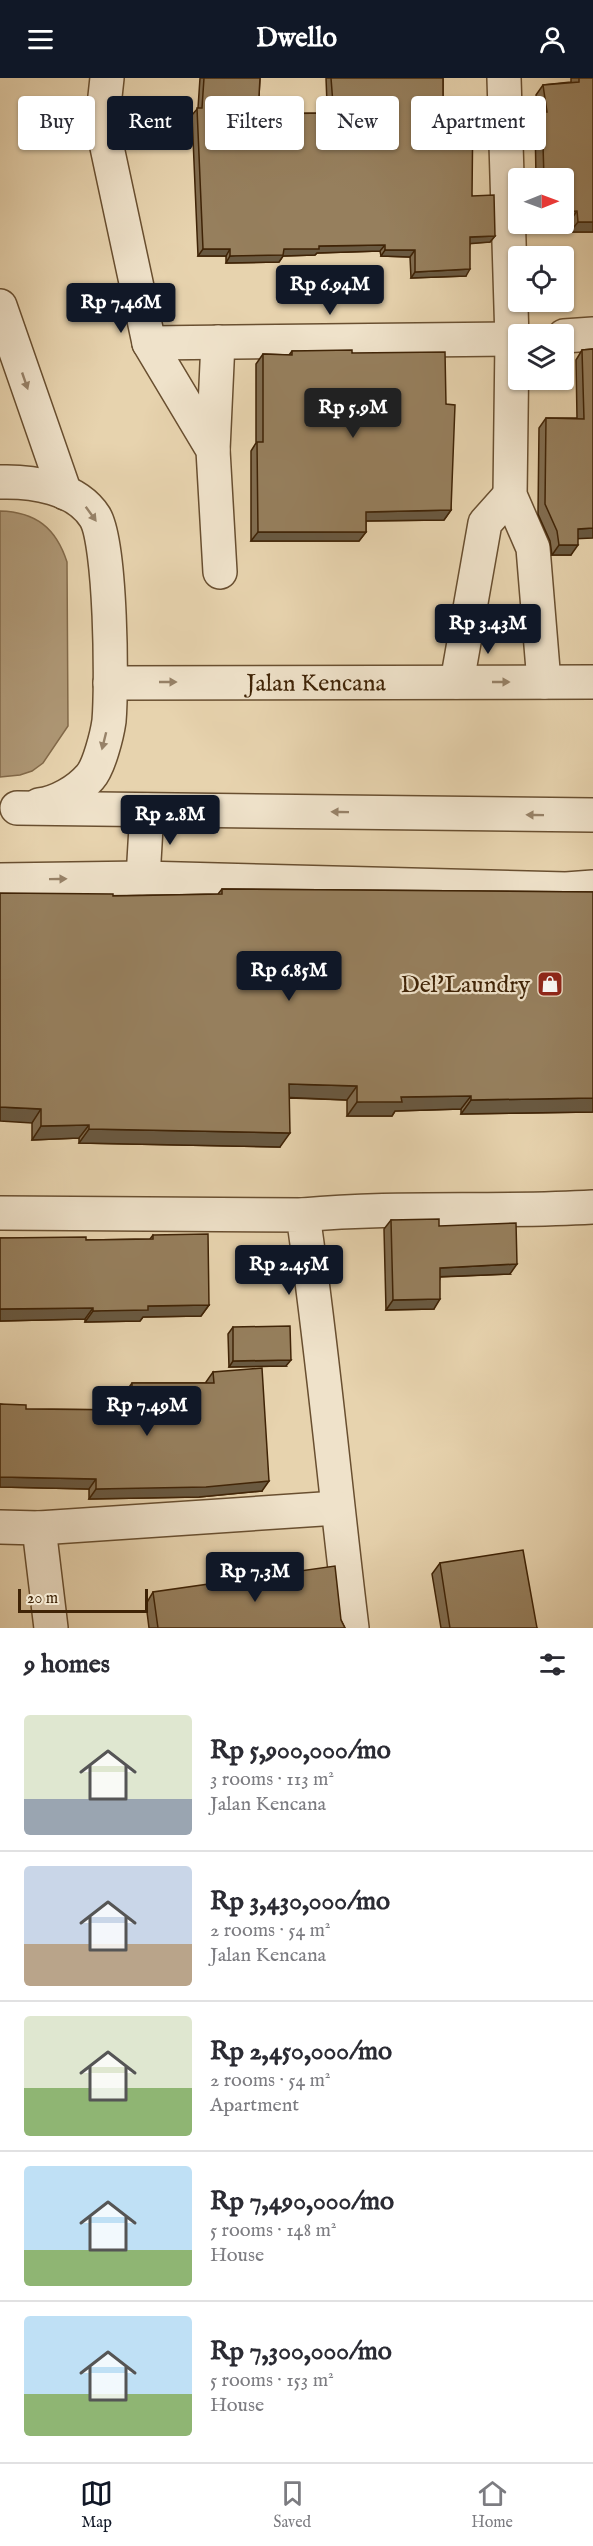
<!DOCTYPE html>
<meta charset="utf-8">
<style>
body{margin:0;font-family:"IM FELL English",serif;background:#f2f2f3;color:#2b2b33;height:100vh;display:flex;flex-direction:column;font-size:22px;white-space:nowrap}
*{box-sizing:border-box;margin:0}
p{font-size:20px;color:#7c7c81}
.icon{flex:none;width:33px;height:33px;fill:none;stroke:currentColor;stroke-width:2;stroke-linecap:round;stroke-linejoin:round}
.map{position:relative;height:1550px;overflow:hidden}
.drawer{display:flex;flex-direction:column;background:#fff;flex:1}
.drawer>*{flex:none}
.guide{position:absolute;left:18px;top:18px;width:558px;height:54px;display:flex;gap:12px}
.needle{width:39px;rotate:89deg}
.fabs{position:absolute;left:508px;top:90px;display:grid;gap:12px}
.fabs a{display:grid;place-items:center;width:66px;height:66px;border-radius:6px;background:#fff;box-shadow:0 2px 4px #0004;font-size:30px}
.scale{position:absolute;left:18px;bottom:15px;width:130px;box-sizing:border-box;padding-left:6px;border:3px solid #3f2306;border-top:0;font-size:16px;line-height:21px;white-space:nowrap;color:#3f2306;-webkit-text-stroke:4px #efe2ca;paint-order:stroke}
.price{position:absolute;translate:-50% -51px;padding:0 14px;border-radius:6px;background:#111827;color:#fff;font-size:20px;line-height:39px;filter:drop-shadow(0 2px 3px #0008)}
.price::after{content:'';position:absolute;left:50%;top:36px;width:18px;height:14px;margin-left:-9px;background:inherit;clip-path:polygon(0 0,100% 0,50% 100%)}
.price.current{background:#222;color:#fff}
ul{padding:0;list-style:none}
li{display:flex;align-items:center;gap:18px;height:150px;padding:0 24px}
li+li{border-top:2px solid #e1e1e2}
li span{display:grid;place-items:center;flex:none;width:168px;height:120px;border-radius:6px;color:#555}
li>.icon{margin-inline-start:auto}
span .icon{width:72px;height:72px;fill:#fffc;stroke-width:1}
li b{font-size:26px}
h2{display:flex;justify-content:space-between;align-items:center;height:72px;padding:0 24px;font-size:26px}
.chip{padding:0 21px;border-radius:6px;background:#fff;box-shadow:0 2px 4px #0004;font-size:21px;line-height:54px}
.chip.current{background:#111827;color:#fff}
header{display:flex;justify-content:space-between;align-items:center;height:78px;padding:0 24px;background:#111827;color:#fff;font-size:27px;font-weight:800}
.menu{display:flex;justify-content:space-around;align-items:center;height:84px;border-top:2px solid #e1e1e2;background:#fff;font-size:16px;color:#7c7c81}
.menu a{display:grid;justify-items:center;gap:3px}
.menu .current{color:#111827}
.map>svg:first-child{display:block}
.water{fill:#ae9775;stroke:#826949;stroke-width:1.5}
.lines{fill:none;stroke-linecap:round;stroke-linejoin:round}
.street-casing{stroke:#694f30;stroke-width:36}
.street{stroke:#efe2ca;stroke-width:33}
.wall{fill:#816d50;stroke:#3f2306;stroke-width:1.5}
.shaded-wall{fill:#695941;stroke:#3f2306;stroke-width:1.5}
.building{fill:#967f5d;stroke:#3f2306;stroke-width:1.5}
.oneway{fill:#978268}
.labels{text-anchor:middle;stroke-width:4.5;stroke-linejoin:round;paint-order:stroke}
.street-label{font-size:24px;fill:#3f2306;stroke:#efe2ca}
.poi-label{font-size:24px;fill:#3f2306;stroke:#efe2ca;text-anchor:end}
</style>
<header><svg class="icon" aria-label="menu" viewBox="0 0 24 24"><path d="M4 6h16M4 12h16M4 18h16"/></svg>Dwello<svg class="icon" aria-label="person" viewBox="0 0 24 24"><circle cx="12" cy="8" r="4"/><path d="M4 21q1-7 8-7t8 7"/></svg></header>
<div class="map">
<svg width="593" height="1550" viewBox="0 0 593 1550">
<rect width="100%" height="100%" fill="#e7d3ae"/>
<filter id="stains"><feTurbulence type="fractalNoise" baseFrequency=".00333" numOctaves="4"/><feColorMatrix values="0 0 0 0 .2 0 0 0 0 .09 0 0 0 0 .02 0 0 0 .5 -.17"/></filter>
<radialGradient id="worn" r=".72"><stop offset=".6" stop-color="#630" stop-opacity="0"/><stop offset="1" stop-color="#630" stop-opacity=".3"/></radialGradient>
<path class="water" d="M0,433c36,1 56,17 67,51l1,164 -25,37 -11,8 -12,4 -20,2z"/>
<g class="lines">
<g class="street-casing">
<g id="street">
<path d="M107,0l-5,46 47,219 64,107 7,122"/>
<path d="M504,0l8,262 -2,155 23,53 11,134"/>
<path d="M0,228l65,187"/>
<path d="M564,258l29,-2"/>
<path d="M149,265l370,-4"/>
<path d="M213,372l5,-108"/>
<path d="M0,404c32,-1 76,5 95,35 16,26 17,169 14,204 -2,14 -10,46 -19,56 -12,14 -33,26 -51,28"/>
<path d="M457,604l28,-159 25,-28"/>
<path id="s1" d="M110,605l483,-1"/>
<path d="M17,730l576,7"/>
<path d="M143,800l4,-68"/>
<path d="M0,802l143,-2 423,11 27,-2"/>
<path d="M0,1135l303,2c20,137 32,275 49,413"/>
<path d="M303,1137c96,-9 193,-2 290,-8"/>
<path d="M0,1449l39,1 298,-20"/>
<path d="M39,1450l12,100"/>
</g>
</g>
<use href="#street" class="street"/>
</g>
<g class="wall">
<path d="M200,0h60l-2,36 65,-1v-2l4,-7 -1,-26h117v26l29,92 23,40 -5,6 -20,1 -4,33 -55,2 -1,-21 -29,-1 -1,-5 -63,2 -2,2 -32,1 -4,6 -53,1v-7h-28l-6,-141 6,-7z"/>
<path d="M571,0h22v154h-23v-11h-6v-43h-28l-1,-56 4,-5 -3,-22 7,-10 28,-3z"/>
<path d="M593,271l-15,189 -7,17h-19l-2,-14 -12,-27 1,-86 7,-10h31l-1,-58 6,-10z"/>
<path d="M292,273l60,2 94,51 5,106 -7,10 -78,1v11l-7,9h-108v-90l5,-8v-79l7,-10 26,1z"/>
<path d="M222,811l371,3v220l-132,2v-5l-66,2 -3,5h-45v-16l-58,-2 -9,49 -201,-4v-5l-47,2v-17l81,-227 105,-2z"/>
<path d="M391,1142l48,6 71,48 -70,3 -6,32 -48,1 -2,-81z"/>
<path d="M153,1157l56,70 -8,11 -58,1 -3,4 -55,1v-3l-85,2v-83l86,2 64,-1z"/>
<path d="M233,1249l53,39 -57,1 -1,-33z"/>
<path d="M213,1294l49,119 -63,6 -110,2v-10l-89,-2v-83l26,5 99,1v-17l7,-10h74v-1z"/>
<path d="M440,1485l97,65h-96l-9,-54z"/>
<path d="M153,1514l188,28 4,8h-196l-3,-24z"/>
</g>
<g class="shaded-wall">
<path d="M577,133l-7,10h-6v-9z"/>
<path d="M578,144h15v10h-23z"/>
<path d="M495,158l-5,6 -25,2 5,-7z"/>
<path d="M385,167l-5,6 -63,2 -2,2 -32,1 -4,6 -53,1 4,-7 54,-7 35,-3z"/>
<path d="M203,171h27l-4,7h-28z"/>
<path d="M385,172h30l-5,7 -29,-1z"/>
<path d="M470,191l-4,7 -55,2 4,-6z"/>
<path d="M451,432l-7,10 -84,1 6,-9z"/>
<path d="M593,450v10l-22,1 7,-10z"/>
<path d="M258,454h108l-7,9h-108z"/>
<path d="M559,467h19l-7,10h-19z"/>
<path d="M289,1006l68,2 -10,14 -68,-3z"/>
<path d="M471,1018l-10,13 -66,2 -3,5h-45l10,-14 44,-5z"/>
<path d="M593,1020v14l-132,2 10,-14z"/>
<path d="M0,1029l41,2 -9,14 -32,-2z"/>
<path d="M89,1047l-10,13 -47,2 9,-14z"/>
<path d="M89,1051l201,4 -10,14 -201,-4z"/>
<path d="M517,1186l-7,10 -77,3 7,-9z"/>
<path d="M440,1221l-6,10 -48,1 7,-10z"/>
<path d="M209,1227l-8,11 -58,1 -3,4 -55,1 8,-11 55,-5z"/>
<path d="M93,1230l-8,11 -85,2v-12z"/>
<path d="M291,1282l-5,6 -57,1 4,-6z"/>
<path d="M0,1399l96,2 -7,10 -89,-2z"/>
<path d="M269,1403l-7,10 -63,6 -110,2 7,-10z"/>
</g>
<g class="building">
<path d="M204,0h56l-2,36 70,-1v-9h5l-2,-26h112v26h30l-1,92 22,-1 1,41 -25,1v32l-55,3v-22h-30v-5l-66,1v3h-35l-1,6 -53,1v-7h-27l-6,-141h5z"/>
<path d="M579,0h14v144h-15l-1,-11 -13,1v-34h-20l-2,-66h5l-4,-27 36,-3z"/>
<path d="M593,271v179l-15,1v16h-19l-2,-14 -12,-27 1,-86 38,1 -2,-69z"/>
<path d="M352,272v3l93,-1 1,52 9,1 -4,105 -85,2v20h-108l-1,-90h6v-88l29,1v-4z"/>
<path d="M222,811l371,3v206l-122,2v-4l-70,1 1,5h-45v-16l-68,-2 1,49 -201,-4v-4l-48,1v-17l-41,-2v-214l113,1v2l109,-2z"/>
<path d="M439,1141v7l77,-3 1,41 -77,4v31l-47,1 -2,-80z"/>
<path d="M208,1156l1,71 -61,1v4l-55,1v-3l-93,1v-71l86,-1v3l67,-1v-4z"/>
<path d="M290,1248l1,34 -58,1v-34z"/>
<path d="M262,1290l7,113 -63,6 -110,2v-10l-96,-2v-73l26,1v4l106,1v-27h82l-1,-11z"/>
<path d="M523,1472l14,78h-87l-10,-65z"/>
<path d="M335,1488l6,54 4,8h-187l-5,-36z"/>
</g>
<defs><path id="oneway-solid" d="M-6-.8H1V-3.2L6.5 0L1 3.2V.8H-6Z" transform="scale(1.5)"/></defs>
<g class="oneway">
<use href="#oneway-solid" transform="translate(25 303) rotate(71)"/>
<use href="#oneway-solid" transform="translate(91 436) rotate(54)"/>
<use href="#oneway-solid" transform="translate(168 604)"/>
<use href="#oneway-solid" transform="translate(501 604)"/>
<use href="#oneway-solid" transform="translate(104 663) rotate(104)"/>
<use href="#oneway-solid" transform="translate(340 734) rotate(-179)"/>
<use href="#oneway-solid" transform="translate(535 737) rotate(-179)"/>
<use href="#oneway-solid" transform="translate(58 801) rotate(-1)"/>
</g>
<defs>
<g id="shop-square" transform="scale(1.35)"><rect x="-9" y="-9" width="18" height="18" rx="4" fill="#8f2418" stroke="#efe2ca"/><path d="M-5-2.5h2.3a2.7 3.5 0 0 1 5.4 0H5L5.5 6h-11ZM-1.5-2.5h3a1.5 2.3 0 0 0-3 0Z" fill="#fff"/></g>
</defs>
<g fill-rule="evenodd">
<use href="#shop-square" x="550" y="906"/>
</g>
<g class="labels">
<g class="street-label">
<text dy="8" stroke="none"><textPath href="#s1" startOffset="206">Jalan Kencana</textPath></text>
</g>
<g class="poi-label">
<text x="530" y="914">Del'Laundry</text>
</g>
</g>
<rect width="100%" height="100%" filter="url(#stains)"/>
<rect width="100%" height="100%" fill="url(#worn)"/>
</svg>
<div class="fabs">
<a><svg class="needle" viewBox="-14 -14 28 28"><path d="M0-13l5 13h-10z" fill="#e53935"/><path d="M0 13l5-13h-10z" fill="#7c7c81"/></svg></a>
<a><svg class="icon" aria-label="locate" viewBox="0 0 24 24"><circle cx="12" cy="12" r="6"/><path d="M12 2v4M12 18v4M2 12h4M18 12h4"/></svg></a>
<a><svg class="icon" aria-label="layers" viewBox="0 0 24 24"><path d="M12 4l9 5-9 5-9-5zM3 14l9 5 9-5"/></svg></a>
</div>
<div class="scale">20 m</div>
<b class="price" style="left:330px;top:238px">Rp 6.94M</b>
<b class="price" style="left:121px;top:256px">Rp 7.46M</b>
<b class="price current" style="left:353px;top:361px">Rp 5.9M</b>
<b class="price" style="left:488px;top:577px">Rp 3.43M</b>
<b class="price" style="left:170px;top:768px">Rp 2.8M</b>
<b class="price" style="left:289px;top:924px">Rp 6.85M</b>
<b class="price" style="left:289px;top:1218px">Rp 2.45M</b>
<b class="price" style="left:147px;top:1359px">Rp 7.49M</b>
<b class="price" style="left:255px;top:1525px">Rp 7.3M</b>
<div class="guide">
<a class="chip">Buy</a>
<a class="chip current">Rent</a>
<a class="chip">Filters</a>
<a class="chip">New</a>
<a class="chip">Apartment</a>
</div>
</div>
<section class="drawer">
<h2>9 homes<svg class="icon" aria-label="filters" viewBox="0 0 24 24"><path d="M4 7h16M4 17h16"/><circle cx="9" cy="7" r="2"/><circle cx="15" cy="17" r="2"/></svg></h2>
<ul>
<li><span style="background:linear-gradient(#dfe7d0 70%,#9aa5b1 0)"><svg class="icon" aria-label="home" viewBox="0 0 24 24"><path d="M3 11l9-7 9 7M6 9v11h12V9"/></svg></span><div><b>Rp 5,900,000/mo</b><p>3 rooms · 113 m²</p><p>Jalan Kencana</p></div></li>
<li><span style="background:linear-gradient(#c9d6e8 65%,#b9a48a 0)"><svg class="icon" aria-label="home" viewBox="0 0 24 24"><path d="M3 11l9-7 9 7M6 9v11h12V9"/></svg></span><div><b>Rp 3,430,000/mo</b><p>2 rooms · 54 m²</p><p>Jalan Kencana</p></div></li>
<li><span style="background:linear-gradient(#dfe7d0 60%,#8fb573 0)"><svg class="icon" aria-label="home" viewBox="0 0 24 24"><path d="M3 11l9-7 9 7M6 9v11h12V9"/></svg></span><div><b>Rp 2,450,000/mo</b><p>2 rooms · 54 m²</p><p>Apartment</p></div></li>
<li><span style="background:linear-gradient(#bfe0f5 70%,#8fb573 0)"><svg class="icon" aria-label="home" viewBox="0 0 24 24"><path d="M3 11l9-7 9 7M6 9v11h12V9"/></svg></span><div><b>Rp 7,490,000/mo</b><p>5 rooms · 148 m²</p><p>House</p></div></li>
<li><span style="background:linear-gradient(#bfe0f5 65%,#8fb573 0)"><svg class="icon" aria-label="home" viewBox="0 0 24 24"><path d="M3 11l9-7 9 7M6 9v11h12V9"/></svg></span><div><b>Rp 7,300,000/mo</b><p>5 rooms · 153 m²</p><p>House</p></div></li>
</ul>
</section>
<nav class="menu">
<a class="current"><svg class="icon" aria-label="map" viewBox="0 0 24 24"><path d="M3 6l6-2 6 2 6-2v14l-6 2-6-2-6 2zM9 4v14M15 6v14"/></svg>Map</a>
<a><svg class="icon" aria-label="saved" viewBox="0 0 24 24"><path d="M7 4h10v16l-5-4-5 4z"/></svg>Saved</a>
<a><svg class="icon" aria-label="home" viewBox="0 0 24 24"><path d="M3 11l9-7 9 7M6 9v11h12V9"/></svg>Home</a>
</nav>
